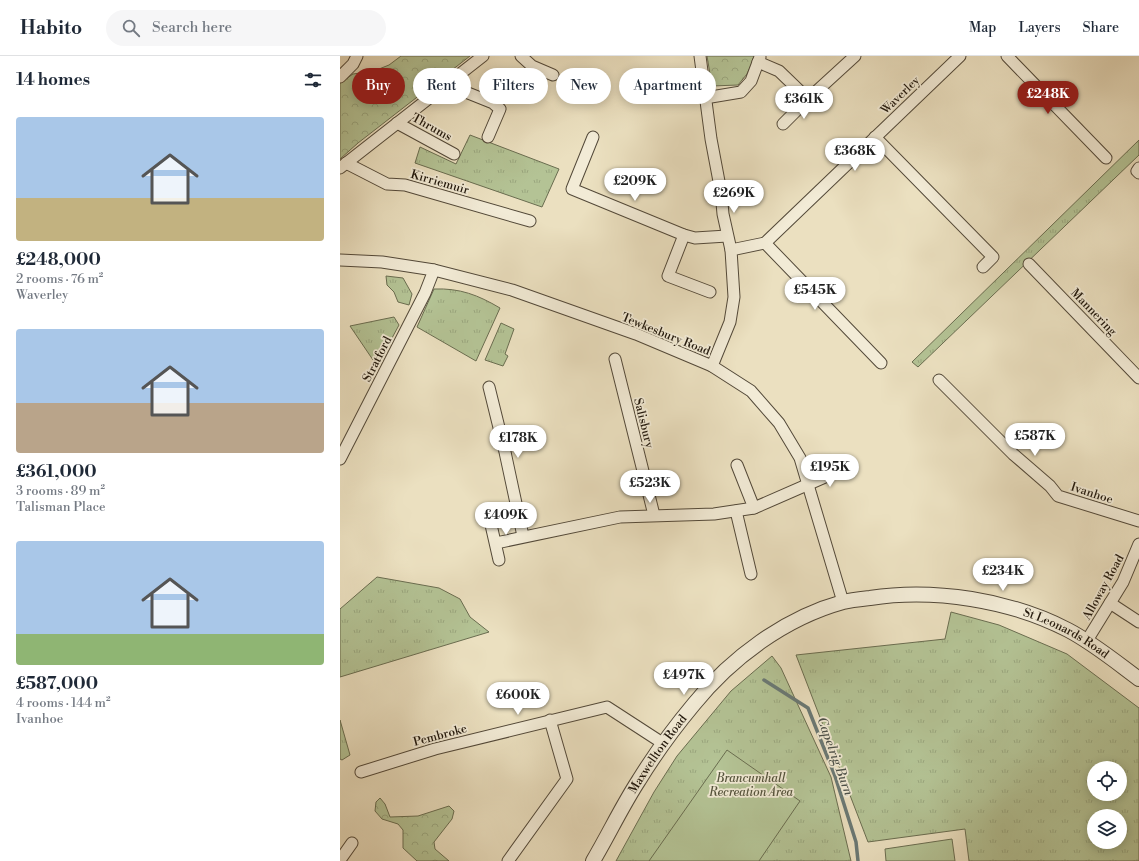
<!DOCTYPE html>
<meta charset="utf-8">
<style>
body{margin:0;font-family:"Libre Bodoni",serif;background:#f6f6f7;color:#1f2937;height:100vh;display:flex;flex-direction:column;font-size:15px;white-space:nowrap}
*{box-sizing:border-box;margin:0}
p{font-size:13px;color:#747a83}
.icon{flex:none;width:22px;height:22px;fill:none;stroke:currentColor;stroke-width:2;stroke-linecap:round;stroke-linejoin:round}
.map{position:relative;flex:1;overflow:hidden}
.side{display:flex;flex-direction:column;background:#fff;width:340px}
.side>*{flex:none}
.hud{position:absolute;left:12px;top:12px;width:380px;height:36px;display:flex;gap:8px}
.buttons{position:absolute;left:747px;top:705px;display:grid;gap:8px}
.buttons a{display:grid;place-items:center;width:40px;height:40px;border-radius:50%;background:#fff;box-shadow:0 2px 10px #0003;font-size:20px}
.price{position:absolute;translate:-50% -34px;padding:0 9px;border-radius:14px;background:#fff;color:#222;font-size:13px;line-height:26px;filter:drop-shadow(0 1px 2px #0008)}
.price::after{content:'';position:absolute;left:50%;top:24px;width:12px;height:9px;margin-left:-6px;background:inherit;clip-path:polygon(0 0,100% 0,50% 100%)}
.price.current{background:#8f2418;color:#fff}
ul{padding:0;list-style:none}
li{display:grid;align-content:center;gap:8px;height:212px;padding:0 16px}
li span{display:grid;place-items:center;height:124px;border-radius:4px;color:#555}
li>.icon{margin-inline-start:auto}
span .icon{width:72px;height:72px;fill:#fffc;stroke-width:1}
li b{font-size:17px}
h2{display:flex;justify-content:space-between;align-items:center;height:48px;padding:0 16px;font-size:17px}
.tag{padding:0 14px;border-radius:18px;background:#fff;box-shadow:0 2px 10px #0003;font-size:14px;line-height:36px}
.tag.current{background:#8f2418;color:#fff}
header{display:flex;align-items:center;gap:24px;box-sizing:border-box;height:56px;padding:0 20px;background:#fff;border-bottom:1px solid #e0e1e3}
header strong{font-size:19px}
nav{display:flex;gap:22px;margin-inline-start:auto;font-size:14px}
.search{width:280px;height:36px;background:#f6f6f7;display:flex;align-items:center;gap:10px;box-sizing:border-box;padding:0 14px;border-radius:22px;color:#747a83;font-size:15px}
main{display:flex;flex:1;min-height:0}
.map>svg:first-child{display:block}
.grass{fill:url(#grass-tufts);stroke:#6a6d50;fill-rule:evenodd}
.forest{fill:url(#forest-crowns);stroke:#6a6d50}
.pitch{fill:#b4c395;stroke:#6a6d50}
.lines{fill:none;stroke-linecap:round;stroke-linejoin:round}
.stream{stroke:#6a7975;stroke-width:3.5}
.minor-casing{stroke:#534939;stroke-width:13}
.tertiary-casing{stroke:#534939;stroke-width:16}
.minor{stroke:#f2ebd6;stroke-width:11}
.tertiary{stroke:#f2ebd6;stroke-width:14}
.labels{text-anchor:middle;stroke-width:3.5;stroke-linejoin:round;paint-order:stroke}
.street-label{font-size:12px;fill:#20170c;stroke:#f2ebd6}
.park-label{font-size:12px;font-style:italic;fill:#54533c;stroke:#f2ebd6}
.water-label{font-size:13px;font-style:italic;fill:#4b5049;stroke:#f2ebd6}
</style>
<header>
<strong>Habito</strong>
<div class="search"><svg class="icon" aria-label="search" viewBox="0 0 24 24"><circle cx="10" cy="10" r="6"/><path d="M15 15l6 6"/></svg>Search here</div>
<nav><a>Map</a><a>Layers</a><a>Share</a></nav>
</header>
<main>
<section class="side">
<h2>14 homes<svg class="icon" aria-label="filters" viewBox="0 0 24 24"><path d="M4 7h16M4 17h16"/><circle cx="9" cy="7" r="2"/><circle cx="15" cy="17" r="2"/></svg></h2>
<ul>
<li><span style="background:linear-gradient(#a9c7e8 65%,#c2b280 0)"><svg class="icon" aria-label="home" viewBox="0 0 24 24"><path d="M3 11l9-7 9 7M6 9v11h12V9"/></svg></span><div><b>£248,000</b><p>2 rooms · 76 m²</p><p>Waverley</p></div></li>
<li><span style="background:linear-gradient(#a9c7e8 60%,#b9a48a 0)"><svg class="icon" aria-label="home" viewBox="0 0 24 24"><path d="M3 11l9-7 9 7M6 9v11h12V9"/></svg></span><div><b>£361,000</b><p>3 rooms · 89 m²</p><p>Talisman Place</p></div></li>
<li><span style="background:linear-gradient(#a9c7e8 75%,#8fb573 0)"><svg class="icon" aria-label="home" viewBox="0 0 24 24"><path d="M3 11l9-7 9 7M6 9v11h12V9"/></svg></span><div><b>£587,000</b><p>4 rooms · 144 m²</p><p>Ivanhoe</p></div></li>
</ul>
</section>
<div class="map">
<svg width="799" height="805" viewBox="0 0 799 805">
<defs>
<pattern id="grass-tufts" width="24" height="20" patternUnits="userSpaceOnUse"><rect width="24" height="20" fill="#b4c395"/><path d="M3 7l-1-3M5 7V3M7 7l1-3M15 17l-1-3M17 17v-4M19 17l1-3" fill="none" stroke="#9aa77f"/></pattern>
<pattern id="forest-crowns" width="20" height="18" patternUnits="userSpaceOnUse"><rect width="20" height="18" fill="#b4c395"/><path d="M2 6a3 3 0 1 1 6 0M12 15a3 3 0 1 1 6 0" fill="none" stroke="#9aa77f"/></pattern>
</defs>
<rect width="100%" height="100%" fill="#ebe0c0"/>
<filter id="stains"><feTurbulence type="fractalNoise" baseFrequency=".005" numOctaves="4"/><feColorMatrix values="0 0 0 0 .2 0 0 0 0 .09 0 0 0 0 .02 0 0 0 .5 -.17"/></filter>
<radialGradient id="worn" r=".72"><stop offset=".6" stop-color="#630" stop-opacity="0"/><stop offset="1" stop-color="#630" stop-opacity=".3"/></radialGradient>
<g class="grass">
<path d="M130,79l89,34 -17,38 -127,-44 5,-16 36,17z"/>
<path d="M799,84v15l-221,212 -6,-5z"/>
<path d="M46,220l17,2 9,16 -3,11 -11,-3 -4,-10 -7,-7z"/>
<path d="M94,233c26,-1 44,6 66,19l-24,53 -59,-34z"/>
<path d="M54,261l5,8 -21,39 -5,-4 -23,-34z"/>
<path d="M161,267l13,6 -9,25 3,2 -5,10 -18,-6z"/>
<path d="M37,521l62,11 21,11 10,18 19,15 -149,45v-68z"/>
<path d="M611,556l48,13 68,29 72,54v153h-170l-4,-32 -97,13 -72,-187 149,-16zM754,712h26v26h-26zM754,760h26v26h-26z"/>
<path d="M432,600l9,12 50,109 20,84h-235l38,-69 23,-36 54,-65z"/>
<path d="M0,664l10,35 -8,5 -2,-1z"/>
</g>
<g class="forest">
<path d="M61,0h69l-112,87 -18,16v-76l13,-9 21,-3 15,-6z"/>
<path d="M367,0h48l-8,18 -9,11 -26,1z"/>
<path d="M40,742l5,6 5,13 28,-1 31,-10 5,5 -2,8 -18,23 1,7 14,12h-32l-14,-13v-18l-5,-6 -16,-5 -7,-8 1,-9z"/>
</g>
<g class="pitch">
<path d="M387,694l73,51 -41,60h-110z"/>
<path d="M612,783l3,22h-69l-1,-12z"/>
</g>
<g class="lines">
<path class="stream" d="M424,624l44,28 27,68 21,66 2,19"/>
<g class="minor-casing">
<g id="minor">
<path d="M181,0l11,10 21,9"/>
<path d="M360,0l11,83 10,53 2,22 8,36 3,47 -4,25 -18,44"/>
<path d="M667,0l99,102"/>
<path d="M418,6l21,9 29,28 47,-43"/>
<path d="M0,21l13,-13 4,-8"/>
<path d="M108,29l45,18 7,6 -12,28"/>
<path d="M365,42l36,-6 10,-11 9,-24"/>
<path d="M57,67l57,31"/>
<path d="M443,68l25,-25"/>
<path d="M253,81l-21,52 112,46 11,3 32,-2"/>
<path d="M535,81l118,120 -10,10"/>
<path d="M6,107l41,21 18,1 125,36"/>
<path d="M0,112l143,-112"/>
<path d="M799,112l-2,3 2,2"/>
<path d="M344,179l-16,41 42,16"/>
<path d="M425,187l116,120"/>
<path d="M391,194l34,-7 195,-187"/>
<path d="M0,204l42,2 52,8 78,20 124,44 76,32 39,25 28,32 21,35 43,144"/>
<path d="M689,208l110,114"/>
<path d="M275,303l39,156"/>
<path d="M599,324l74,74 37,32 8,10 81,25"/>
<path d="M149,331l16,65 18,84"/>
<path d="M0,403l85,-166 9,-23"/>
<path d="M397,409l17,43"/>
<path d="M396,455l15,63"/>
<path d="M149,460l10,44"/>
<path d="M156,487l124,-26 94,-3 40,-6 87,-38"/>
<path d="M770,547l29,19"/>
<path d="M746,586l37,-60 16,-38"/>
<path d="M21,716l74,-23 172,-42 57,37"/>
<path d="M0,804l12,-17"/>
<path d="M168,805l59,-82 -17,-59"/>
</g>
</g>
<g class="tertiary-casing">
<g id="tertiary">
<path id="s1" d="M253,805c16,-27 29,-55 46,-81 16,-26 35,-52 55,-76 37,-46 91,-86 149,-102 8,-2 18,-3 27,-4 64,-10 140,2 198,32 25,13 48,32 71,49"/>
</g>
</g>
<use href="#minor" class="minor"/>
<use href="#tertiary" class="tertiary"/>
</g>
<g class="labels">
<g class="street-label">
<text transform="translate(560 39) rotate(-44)" y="4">Waverley</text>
<text transform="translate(92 71) rotate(29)" y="4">Thrums</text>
<text transform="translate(100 126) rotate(16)" y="4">Kirriemuir</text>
<text transform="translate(754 256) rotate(46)" y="4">Mannering</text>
<text transform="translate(326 278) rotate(22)" y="4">Tewkesbury Road</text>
<text transform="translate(37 303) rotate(-63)" y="4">Stratford</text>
<text transform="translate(304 367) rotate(76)" y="4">Salisbury</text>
<text transform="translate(752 437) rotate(18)" y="4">Ivanhoe</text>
<text transform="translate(763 531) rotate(-61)" y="4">Alloway Road</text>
<text dy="4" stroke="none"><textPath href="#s1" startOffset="601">St Leonards Road</textPath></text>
<text transform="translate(100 679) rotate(-15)" y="4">Pembroke</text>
<text dy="4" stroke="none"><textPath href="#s1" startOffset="125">Maxwellton Road</textPath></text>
</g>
<g class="park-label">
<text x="411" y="726">Brancumhall<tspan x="411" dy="14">Recreation Area</tspan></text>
</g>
<g class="water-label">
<text transform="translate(496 700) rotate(70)" y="5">Capelrig Burn</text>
</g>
</g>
<rect width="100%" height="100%" filter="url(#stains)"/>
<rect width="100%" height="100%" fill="url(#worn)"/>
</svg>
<div class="buttons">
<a><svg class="icon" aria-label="locate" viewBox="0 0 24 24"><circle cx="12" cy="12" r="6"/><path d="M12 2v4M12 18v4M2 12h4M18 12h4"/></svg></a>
<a><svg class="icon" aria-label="layers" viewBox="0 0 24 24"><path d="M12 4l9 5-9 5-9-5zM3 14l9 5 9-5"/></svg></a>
</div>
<b class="price current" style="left:708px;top:59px">£248K</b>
<b class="price" style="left:464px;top:64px">£361K</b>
<b class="price" style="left:515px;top:116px">£368K</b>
<b class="price" style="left:295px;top:146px">£209K</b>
<b class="price" style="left:394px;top:158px">£269K</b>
<b class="price" style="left:475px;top:255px">£545K</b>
<b class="price" style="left:695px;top:401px">£587K</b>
<b class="price" style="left:178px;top:403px">£178K</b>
<b class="price" style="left:490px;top:432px">£195K</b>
<b class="price" style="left:310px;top:448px">£523K</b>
<b class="price" style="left:166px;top:480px">£409K</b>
<b class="price" style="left:663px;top:536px">£234K</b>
<b class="price" style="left:344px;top:640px">£497K</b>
<b class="price" style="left:178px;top:660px">£600K</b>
<div class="hud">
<a class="tag current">Buy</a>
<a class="tag">Rent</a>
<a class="tag">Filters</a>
<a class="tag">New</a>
<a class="tag">Apartment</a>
</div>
</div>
</main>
